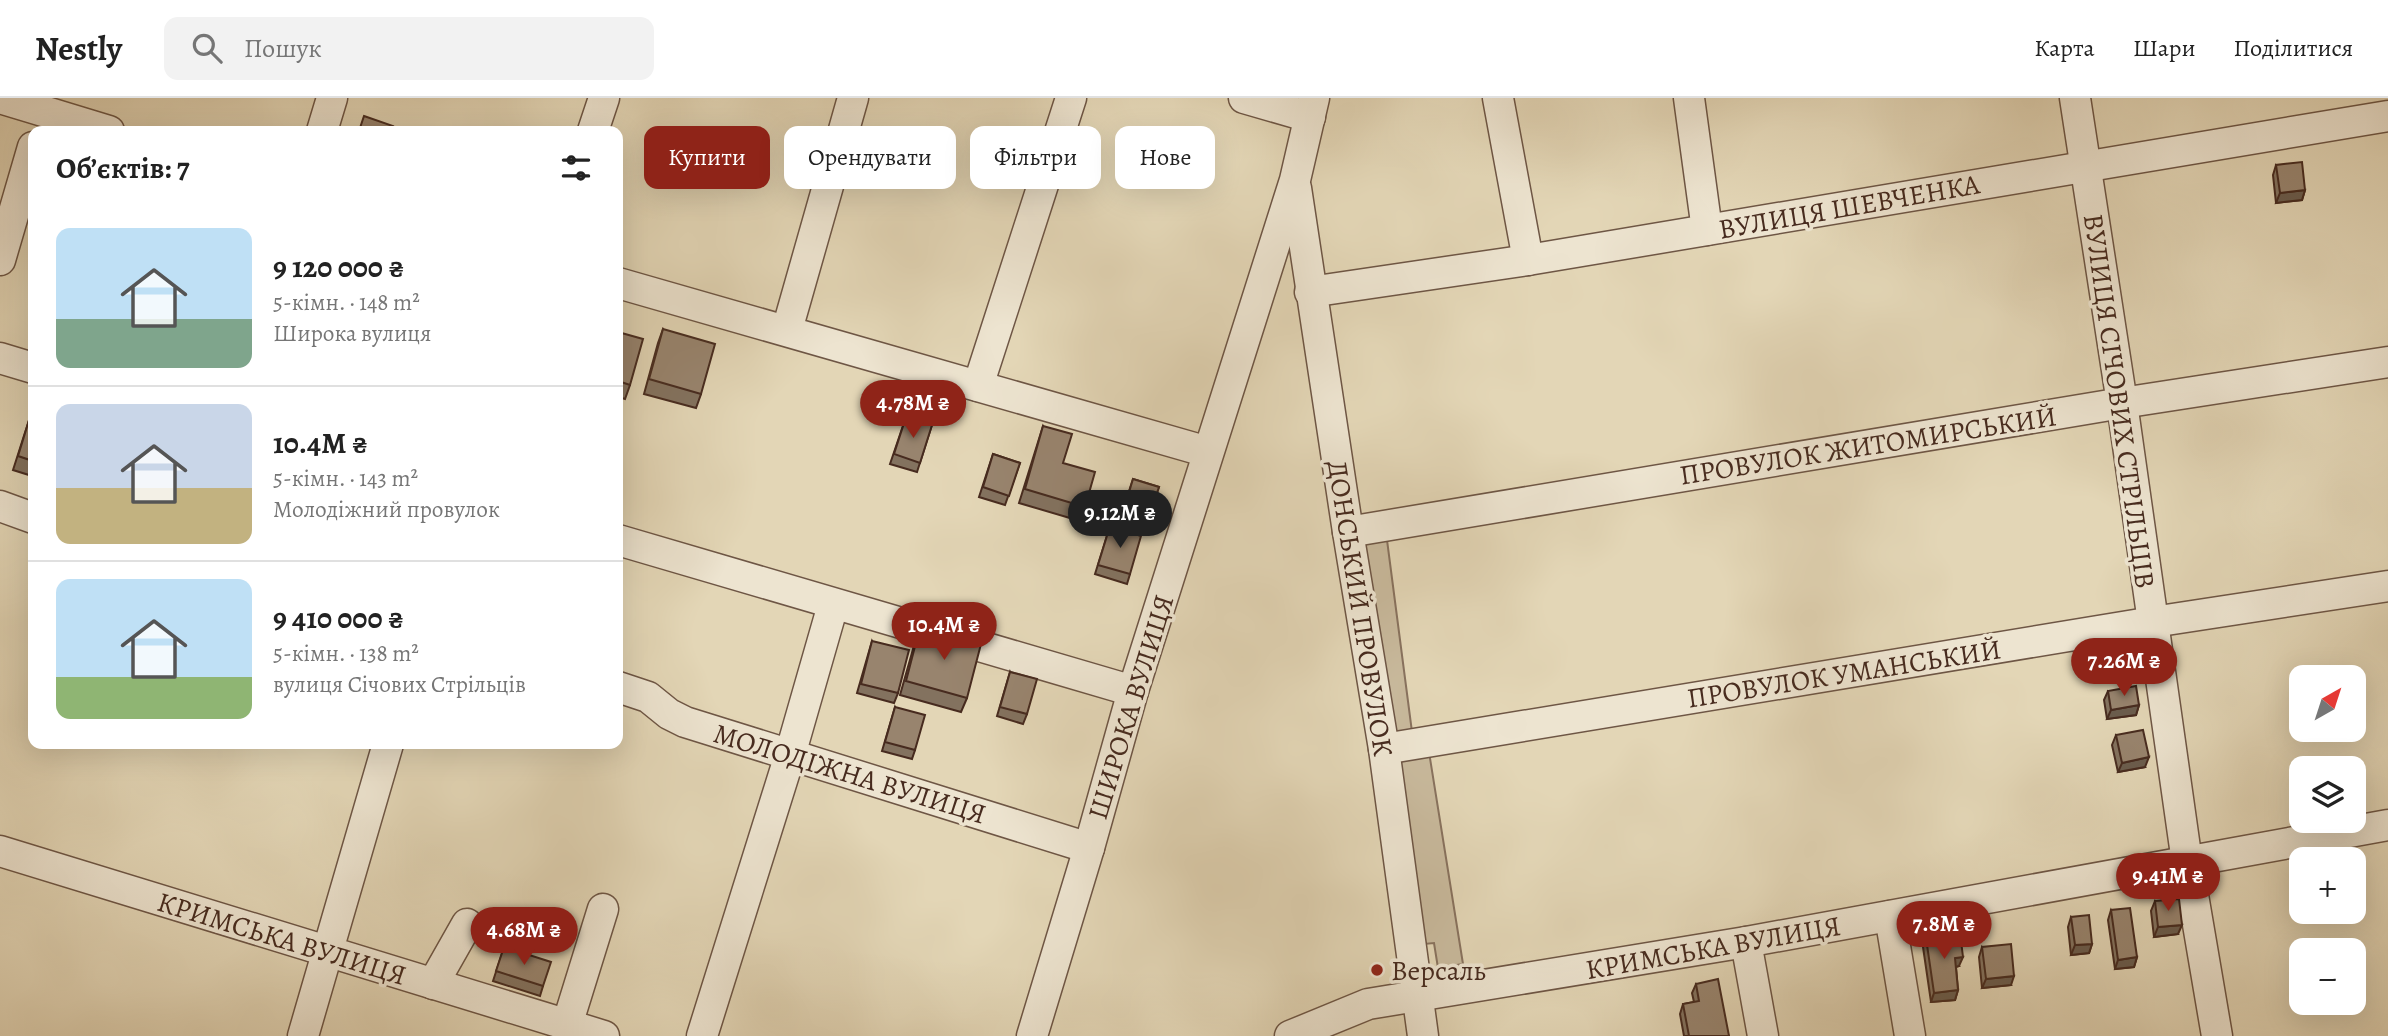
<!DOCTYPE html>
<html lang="uk">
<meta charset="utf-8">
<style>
body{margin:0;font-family:Alegreya,serif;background:#f2f2f2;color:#222;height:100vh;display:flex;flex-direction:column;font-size:26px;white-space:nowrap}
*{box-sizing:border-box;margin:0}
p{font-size:23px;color:#767676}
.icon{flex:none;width:38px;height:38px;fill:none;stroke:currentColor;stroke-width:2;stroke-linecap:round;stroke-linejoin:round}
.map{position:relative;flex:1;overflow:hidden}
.drawer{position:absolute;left:28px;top:28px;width:595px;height:623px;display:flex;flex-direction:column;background:#fff;border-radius:14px;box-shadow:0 7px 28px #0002}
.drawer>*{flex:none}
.top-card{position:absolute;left:644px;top:28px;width:665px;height:63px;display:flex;gap:14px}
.needle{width:46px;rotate:39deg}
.fabs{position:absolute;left:2289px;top:567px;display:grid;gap:14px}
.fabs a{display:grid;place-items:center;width:77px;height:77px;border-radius:14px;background:#fff;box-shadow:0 7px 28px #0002;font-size:35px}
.price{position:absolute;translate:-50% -60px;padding:0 16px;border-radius:24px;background:#8f2418;color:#fff;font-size:23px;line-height:46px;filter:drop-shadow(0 2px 4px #0008)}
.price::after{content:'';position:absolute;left:50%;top:42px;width:21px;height:16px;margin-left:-10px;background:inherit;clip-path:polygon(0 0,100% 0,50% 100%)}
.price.on{background:#222;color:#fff}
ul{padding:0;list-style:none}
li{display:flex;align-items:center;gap:21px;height:175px;padding:0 28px}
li+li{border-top:2px solid #e0e0e0}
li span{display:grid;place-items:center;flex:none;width:196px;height:140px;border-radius:14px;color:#555}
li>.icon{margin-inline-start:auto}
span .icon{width:84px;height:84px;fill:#fffc;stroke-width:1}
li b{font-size:30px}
h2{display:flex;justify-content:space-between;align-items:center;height:84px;padding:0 28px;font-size:30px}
.pill{padding:0 24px;border-radius:14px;background:#fff;box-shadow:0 7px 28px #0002;font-size:24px;line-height:63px}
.pill.on{background:#8f2418;color:#fff}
header{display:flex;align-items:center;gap:42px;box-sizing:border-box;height:98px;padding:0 35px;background:#fff;border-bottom:2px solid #e0e0e0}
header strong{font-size:33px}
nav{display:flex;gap:38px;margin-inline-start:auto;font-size:24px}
.search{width:490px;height:63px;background:#f2f2f2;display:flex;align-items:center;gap:18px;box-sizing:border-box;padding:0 24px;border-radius:14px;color:#767676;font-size:26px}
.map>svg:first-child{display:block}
.green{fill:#c8b99c;stroke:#88725e;stroke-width:2}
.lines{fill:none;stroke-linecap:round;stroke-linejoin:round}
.minor-casing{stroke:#6e5645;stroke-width:33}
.minor{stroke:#ede4d0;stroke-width:30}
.wall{fill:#83725f;stroke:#472b1f;stroke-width:2}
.shaded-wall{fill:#6a5c4d;stroke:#472b1f;stroke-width:2}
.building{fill:#98846e;stroke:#472b1f;stroke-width:2}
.poi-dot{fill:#8f2418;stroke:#ede4d0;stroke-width:2.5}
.labels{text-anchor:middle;stroke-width:7;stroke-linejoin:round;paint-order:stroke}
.street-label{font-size:28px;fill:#472b1f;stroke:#ede4d0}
.poi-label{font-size:28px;fill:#472b1f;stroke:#ede4d0;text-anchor:start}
</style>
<header>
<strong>Nestly</strong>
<div class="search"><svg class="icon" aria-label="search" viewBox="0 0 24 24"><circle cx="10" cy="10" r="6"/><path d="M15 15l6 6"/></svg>Пошук</div>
<nav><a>Карта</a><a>Шари</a><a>Поділитися</a></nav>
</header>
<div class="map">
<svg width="2388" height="938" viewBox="0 0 2388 938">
<rect width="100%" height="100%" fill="#e3d6b6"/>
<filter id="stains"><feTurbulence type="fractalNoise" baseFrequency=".00286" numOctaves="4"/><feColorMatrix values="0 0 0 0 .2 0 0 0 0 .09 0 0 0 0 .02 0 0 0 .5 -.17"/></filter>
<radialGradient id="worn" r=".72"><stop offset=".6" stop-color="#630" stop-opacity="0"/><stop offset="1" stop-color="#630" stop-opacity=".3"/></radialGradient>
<g class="green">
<path d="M1387,442l25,192 -21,4 -27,-193z"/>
<path d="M1429,654l34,212 -25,4 -4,-25 -10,1 -31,-186z"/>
</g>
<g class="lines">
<g class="minor-casing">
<g id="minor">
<path d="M0,0l109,33"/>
<path d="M1244,0l66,19"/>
<path d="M1498,0l30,162"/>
<path d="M1689,0l18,132"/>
<path d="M2075,0l47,305 63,445 32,188"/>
<path d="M322,33l10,-33"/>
<path d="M593,33l11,-33"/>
<path d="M1296,90l52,344 36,217 39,287"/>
<path d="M0,162l33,-113"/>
<path d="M618,185l590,169"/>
<path d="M1310,194l218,-32 860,-144"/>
<path d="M787,232l66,-232"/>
<path d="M0,260l33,10"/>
<path d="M978,288l93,-288"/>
<path d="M0,408l33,12"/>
<path d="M1348,434l774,-129 266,-41"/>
<path d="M618,442l515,151"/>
<path d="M618,589l30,10 21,17 16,8 404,126"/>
<path d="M1384,651l769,-127 235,-36"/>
<path d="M0,753l604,185"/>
<path d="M1890,818l20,120"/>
<path d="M1746,844l17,94"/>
<path d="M433,886l34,-60"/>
<path d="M567,927l36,-116"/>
<path d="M303,938l85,-292"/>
<path d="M702,938l88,-281 43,-150"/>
<path d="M1032,938l57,-188 44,-157 162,-511 19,-82"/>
<path d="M1290,938l78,-32 378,-62 642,-117"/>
</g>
</g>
<use href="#minor" class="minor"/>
</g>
<g class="wall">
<path d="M2276,67l29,25 -3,10 -26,3 -3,-28z"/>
<path d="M663,231l38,65 -5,14 -52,-14 14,-51z"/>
<path d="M618,234l12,53 -5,14 -7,-2z"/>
<path d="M30,319l3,1v65l-3,-1 2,-6 -19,-6z"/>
<path d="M906,319l26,8 -15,47 -27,-8z"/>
<path d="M1043,328l20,37 22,44 -5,14 -61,-18z"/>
<path d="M993,356l27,9 -15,42 -26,-8z"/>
<path d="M1133,381l26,8 -15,43 -25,-8z"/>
<path d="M1110,428l20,48 -3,10 -32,-10z"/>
<path d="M920,529l47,71 -6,14 -61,-17 15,-53z"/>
<path d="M872,543l26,52 -4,10 -37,-10z"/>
<path d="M1010,574l17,42 -4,10 -26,-8z"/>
<path d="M2108,593l31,14 -3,10 -29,4 -3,-19z"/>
<path d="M895,609l20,43 -3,9 -30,-8z"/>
<path d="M2116,637l29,32 -27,5 -6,-27z"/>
<path d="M2155,803l23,33 -24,3 -3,-26z"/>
<path d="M2111,812l26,47 -3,10 -19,2 -7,-49z"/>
<path d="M2071,819l21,27 -3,9 -18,2 -3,-28z"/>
<path d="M1926,840l33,28 -3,1 2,23 -3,10 -24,2 -8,-55z"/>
<path d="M504,849l39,39 -3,10 -47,-15z"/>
<path d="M1982,849l29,38 -29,3 -3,-31z"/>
<path d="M1696,886l33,52h-45l-4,-22 3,-10 11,-2 -2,-9z"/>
</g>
<g class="shaded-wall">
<path d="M2305,92l-3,10 -26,3 4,-10z"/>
<path d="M2139,607l-3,10 -29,4 4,-9z"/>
<path d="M2149,659l-4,10 -27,5 4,-9z"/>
<path d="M2182,827l-4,9 -24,3 4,-10z"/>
<path d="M2092,846l-3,9 -18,2 4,-10z"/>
<path d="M1963,859l-4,9 -8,2 4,-10z"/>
<path d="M2137,859l-3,10 -19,2 3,-9z"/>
<path d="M2014,878l-3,9 -29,3 4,-9z"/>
<path d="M1958,892l-3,10 -24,2 3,-9z"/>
</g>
<g class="building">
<path d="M364,18l29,10 -2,5h-32z"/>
<path d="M2302,64l3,28 -25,3 -4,-28z"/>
<path d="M663,231l52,15 -14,50 -52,-15z"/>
<path d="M618,234l25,7 -13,46 -12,-4z"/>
<path d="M30,319l3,1v43l-15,-5z"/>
<path d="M906,319l26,8 -12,38 -26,-9z"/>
<path d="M1043,328l29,8 -9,29 32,9 -10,35 -60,-18z"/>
<path d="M993,356l27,9 -11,33 -26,-9z"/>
<path d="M1133,381l26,8 -11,33 -25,-8z"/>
<path d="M1110,428l31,10 -11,38 -32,-9z"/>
<path d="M920,529l61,17 -14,54 -61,-17z"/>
<path d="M872,543l37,9 -11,43 -37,-9z"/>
<path d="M1010,574l27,7 -10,35 -27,-7z"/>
<path d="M2136,588l3,19 -28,5 -3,-19z"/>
<path d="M895,609l30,8 -10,35 -30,-8z"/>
<path d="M2143,632l6,27 -27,6 -6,-28z"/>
<path d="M2179,801l3,26 -24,2 -3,-26z"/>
<path d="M2130,810l7,49 -19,3 -7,-50z"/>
<path d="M2089,817l3,29 -17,1 -4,-28z"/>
<path d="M1960,835l3,24 -8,1 3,32 -24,3 -8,-55z"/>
<path d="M2011,846l3,32 -28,3 -4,-32z"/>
<path d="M504,849l47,15 -8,24 -47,-15z"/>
<path d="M1718,881l11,57h-40l-6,-32 16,-3 -3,-17z"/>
</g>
<circle class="poi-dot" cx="1377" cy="872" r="7"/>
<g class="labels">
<g class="street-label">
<text transform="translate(1849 108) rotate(-10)" y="10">ВУЛИЦЯ ШЕВЧЕНКА</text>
<text transform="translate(2120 303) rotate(82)" y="10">ВУЛИЦЯ СІЧОВИХ СТРІЛЬЦІВ</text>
<text transform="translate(1868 347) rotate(-9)" y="10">ПРОВУЛОК ЖИТОМИРСЬКИЙ</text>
<text transform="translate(1361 510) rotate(81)" y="10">ДОНСЬКИЙ ПРОВУЛОК</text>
<text transform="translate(1844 575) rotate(-9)" y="10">ПРОВУЛОК УМАНСЬКИЙ</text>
<text transform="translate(1130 609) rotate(-73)" y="10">ШИРОКА ВУЛИЦЯ</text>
<text transform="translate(850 675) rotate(17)" y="10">МОЛОДІЖНА ВУЛИЦЯ</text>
<text transform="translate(282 840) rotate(17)" y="10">КРИМСЬКА ВУЛИЦЯ</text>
<text transform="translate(1713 849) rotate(-10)" y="10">КРИМСЬКА ВУЛИЦЯ</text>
</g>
<g class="poi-label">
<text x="1391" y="882">Версаль</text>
</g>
</g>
<rect width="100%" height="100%" filter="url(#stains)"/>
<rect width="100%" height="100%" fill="url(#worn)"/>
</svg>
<div class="fabs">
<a><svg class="needle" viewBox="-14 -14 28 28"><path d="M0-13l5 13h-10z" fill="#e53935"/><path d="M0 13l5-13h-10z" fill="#767676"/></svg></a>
<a><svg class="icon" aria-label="layers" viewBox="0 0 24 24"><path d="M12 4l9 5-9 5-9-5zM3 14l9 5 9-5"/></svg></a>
<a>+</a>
<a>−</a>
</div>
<b class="price" style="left:913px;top:342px">4.78M ₴</b>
<b class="price on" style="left:1120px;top:452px">9.12M ₴</b>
<b class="price" style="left:944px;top:564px">10.4M ₴</b>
<b class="price" style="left:2124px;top:600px">7.26M ₴</b>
<b class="price" style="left:2168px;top:815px">9.41M ₴</b>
<b class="price" style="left:1944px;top:863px">7.8M ₴</b>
<b class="price" style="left:524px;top:869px">4.68M ₴</b>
<div class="top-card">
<a class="pill on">Купити</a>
<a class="pill">Орендувати</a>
<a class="pill">Фільтри</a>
<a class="pill">Нове</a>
</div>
<section class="drawer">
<h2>Об’єктів: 7<svg class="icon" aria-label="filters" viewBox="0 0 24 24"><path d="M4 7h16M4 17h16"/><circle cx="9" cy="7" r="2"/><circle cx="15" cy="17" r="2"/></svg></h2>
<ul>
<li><span style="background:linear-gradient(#bfe0f5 65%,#7fa58c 0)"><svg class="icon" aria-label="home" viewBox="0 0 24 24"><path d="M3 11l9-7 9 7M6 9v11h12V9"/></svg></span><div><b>9 120 000 ₴</b><p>5-кімн. · 148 m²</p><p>Широка вулиця</p></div></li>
<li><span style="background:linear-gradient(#c9d6e8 60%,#c2b280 0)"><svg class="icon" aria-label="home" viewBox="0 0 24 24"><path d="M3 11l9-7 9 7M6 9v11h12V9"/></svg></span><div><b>10.4M ₴</b><p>5-кімн. · 143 m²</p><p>Молодіжний провулок</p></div></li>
<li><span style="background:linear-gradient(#bfe0f5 70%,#8fb573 0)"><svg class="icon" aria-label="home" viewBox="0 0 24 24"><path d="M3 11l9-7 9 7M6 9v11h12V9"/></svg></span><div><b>9 410 000 ₴</b><p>5-кімн. · 138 m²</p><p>вулиця Січових Стрільців</p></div></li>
</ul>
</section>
</div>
